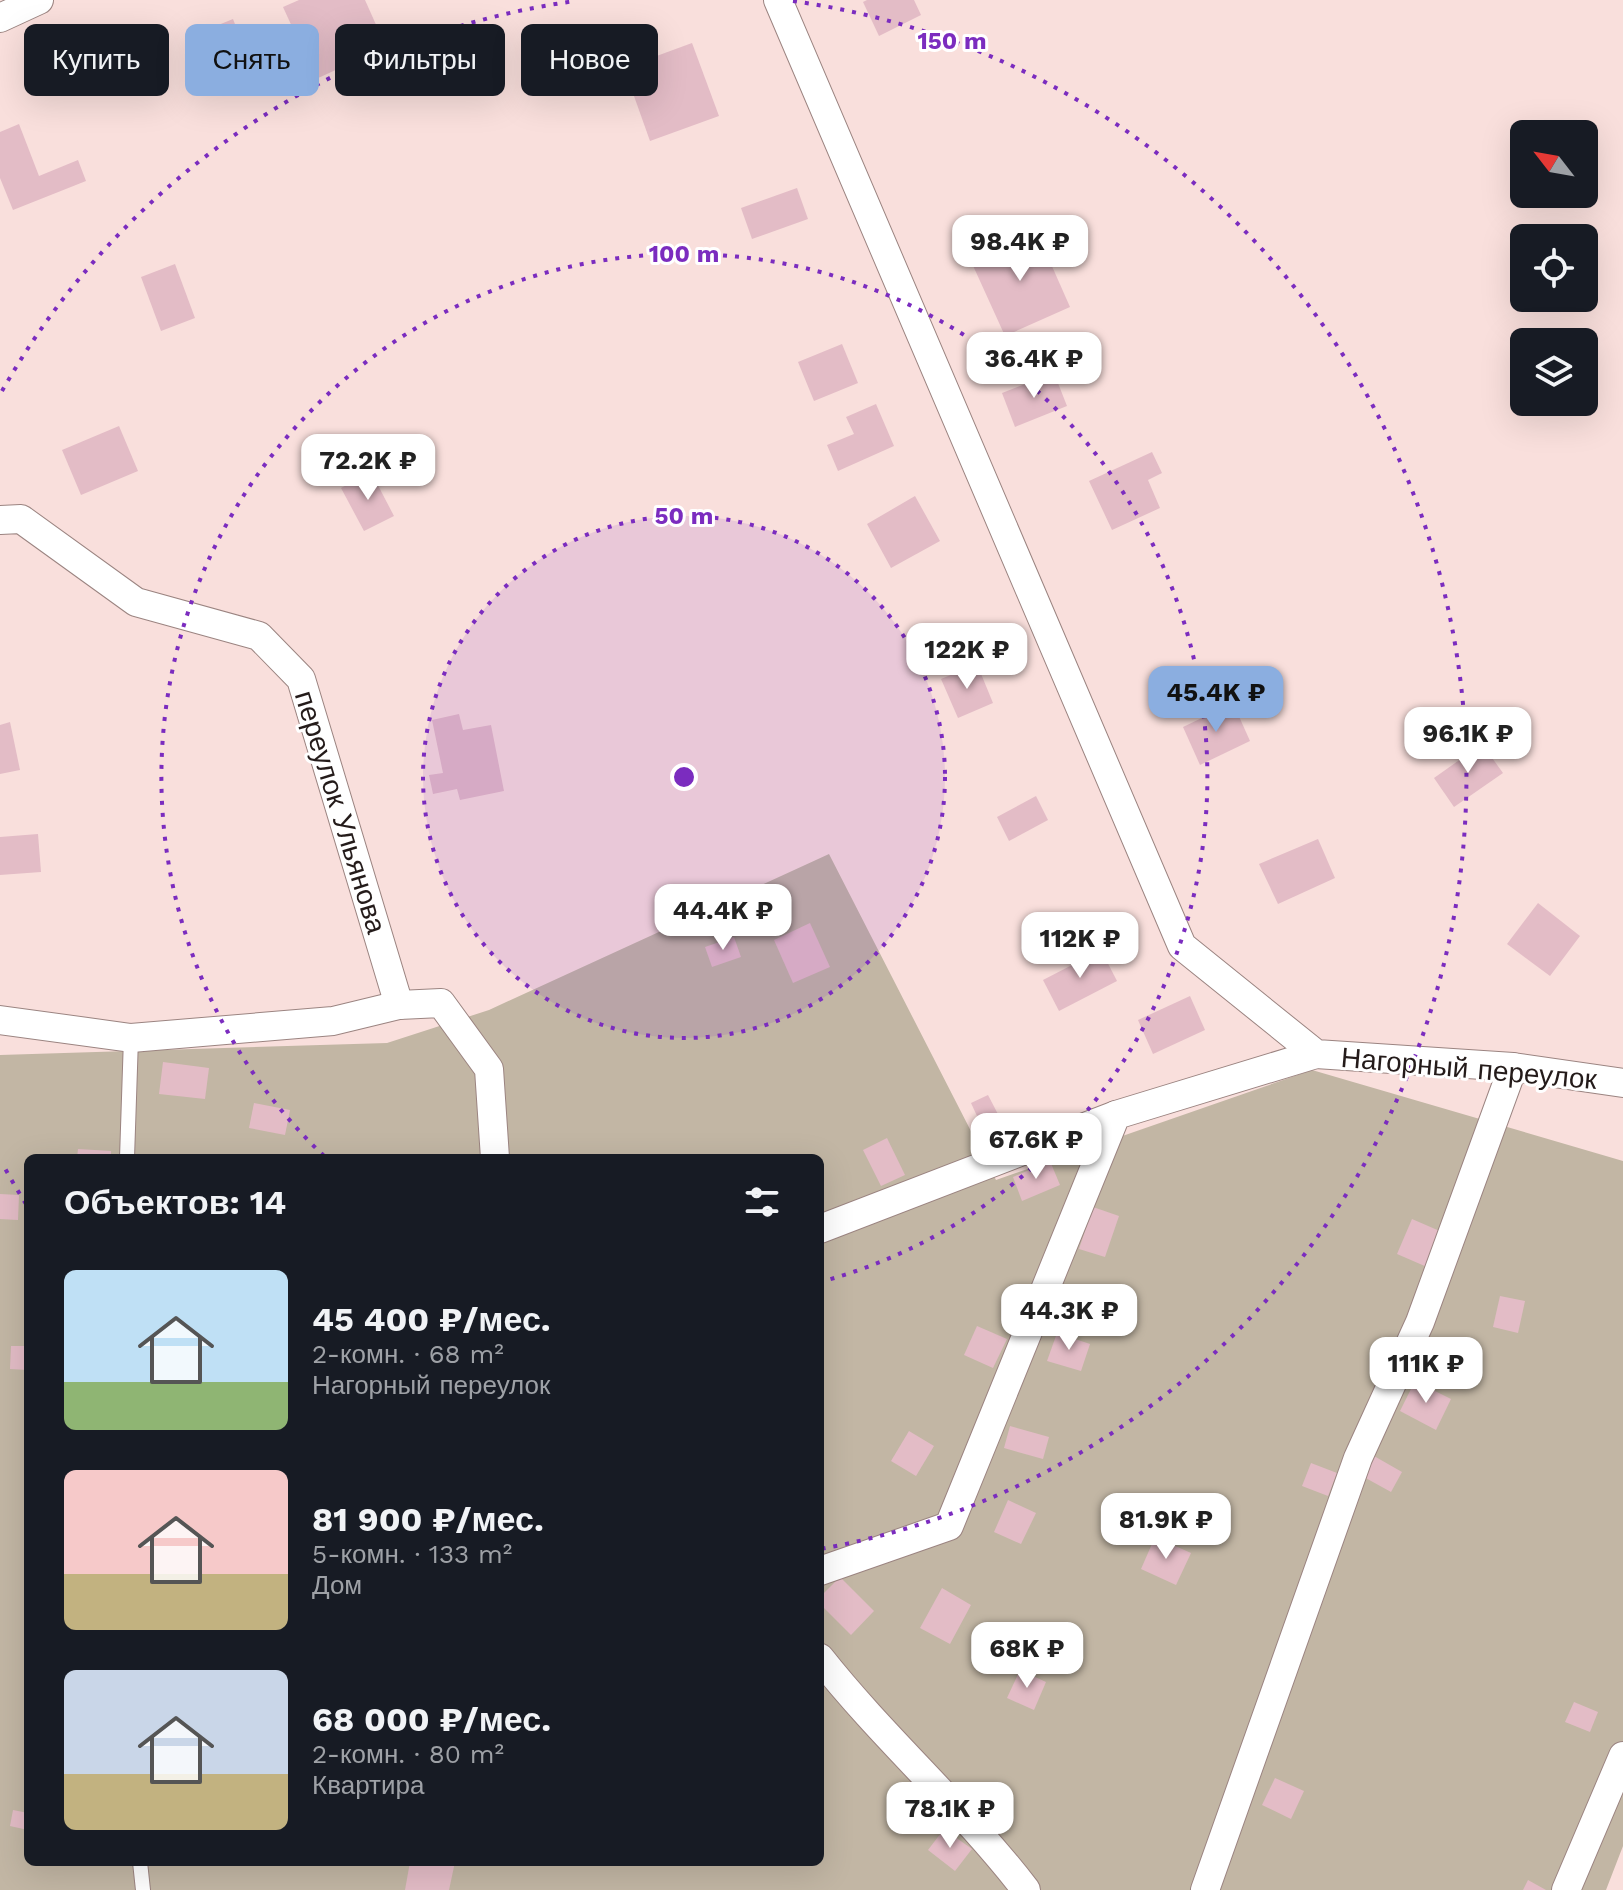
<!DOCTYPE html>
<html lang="ru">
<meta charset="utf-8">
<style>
body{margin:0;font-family:"Work Sans",sans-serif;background:#242831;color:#f1f3f6;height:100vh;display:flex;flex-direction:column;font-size:30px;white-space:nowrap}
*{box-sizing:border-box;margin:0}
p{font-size:26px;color:#9ea1a6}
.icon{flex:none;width:44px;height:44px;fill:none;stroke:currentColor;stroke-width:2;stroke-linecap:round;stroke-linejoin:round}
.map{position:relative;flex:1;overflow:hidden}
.side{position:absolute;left:24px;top:1154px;width:800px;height:712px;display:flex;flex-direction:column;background:#171b24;border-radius:12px;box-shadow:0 8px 32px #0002}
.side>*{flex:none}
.guide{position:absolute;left:24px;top:24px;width:800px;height:72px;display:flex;gap:16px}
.needle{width:52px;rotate:301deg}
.tools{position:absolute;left:1510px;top:120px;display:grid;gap:16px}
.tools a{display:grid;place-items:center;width:88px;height:88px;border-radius:12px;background:#171b24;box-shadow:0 8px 32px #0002;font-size:40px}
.price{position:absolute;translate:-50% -68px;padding:0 18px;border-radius:16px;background:#fff;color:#222;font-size:26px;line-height:52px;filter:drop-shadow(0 2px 4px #0008)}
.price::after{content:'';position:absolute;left:50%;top:48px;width:24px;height:18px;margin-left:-12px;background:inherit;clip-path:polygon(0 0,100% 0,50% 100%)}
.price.current{background:#8baee0;color:#111}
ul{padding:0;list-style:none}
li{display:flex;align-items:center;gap:24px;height:200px;padding:0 40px}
li span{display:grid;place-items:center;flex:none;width:224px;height:160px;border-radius:12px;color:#555}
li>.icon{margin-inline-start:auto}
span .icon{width:96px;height:96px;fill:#fffc;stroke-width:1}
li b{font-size:34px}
h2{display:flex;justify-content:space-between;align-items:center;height:96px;padding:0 40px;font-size:34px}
.tag{padding:0 28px;border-radius:12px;background:#171b24;box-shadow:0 8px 32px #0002;font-size:28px;line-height:72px}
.tag.current{background:#8baee0;color:#111}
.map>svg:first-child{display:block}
.green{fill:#c2b6a4;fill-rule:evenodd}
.building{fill:#e3bcc6}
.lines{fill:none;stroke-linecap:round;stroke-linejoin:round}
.service-casing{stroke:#9b8481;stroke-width:16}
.minor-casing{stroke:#9b8481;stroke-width:30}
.service{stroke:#fff;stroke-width:14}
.minor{stroke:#fff;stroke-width:28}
.ring{fill:none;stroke:#7b2cbf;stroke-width:4;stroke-dasharray:4 8}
.labels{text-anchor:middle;stroke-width:6;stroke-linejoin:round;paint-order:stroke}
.street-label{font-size:28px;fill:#241b1a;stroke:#fff}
.centre{fill:#7b2cbf;stroke:#fff;stroke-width:4}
.ring-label{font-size:24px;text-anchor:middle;font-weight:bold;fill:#7b2cbf;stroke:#fff;stroke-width:6;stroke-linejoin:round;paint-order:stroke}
</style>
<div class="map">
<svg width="1623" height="1890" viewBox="0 0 1623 1890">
<rect width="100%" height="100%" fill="#f9dfdc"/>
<path class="green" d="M829,854l167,326 316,-110 311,91v685l-17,44h-1606v-835l387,-12 102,-33zM28,1158h792v704h-792z"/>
<g class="building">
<path d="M299,0h66l21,47 -70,32 -33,-72z"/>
<path d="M867,0h47l7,15 -42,21 -16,-34z"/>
<path d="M233,19l20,52 -38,15 -21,-51z"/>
<path d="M692,43l27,73 -69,25 -26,-73z"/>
<path d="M19,124l20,52 39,-16 8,21 -73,29 -13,-32v-46z"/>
<path d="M797,188l11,31 -56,20 -11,-31z"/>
<path d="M1036,230l34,77 -65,29 -35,-77z"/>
<path d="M175,264l20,54 -34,13 -20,-54z"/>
<path d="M842,344l16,39 -44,18 -16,-39z"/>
<path d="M1054,373l13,33 -52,21 -13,-34z"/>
<path d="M876,404l18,42 -56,25 -11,-26 27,-11 -8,-17z"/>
<path d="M119,426l19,45 -57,24 -19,-45z"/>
<path d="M1152,452l10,21 -14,7 12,28 -48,22 -23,-49z"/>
<path d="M371,472l23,44 -30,15 -23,-43z"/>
<path d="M915,496l25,45 -49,27 -24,-44z"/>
<path d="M977,664l16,39 -35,15 -17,-39z"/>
<path d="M1233,703l17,38 -50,24 -17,-38z"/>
<path d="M459,714l4,16 28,-5 13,66 -44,9 -3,-11 -24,5 -4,-19 14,-2 -11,-53z"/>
<path d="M10,722l10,48 -20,4v-49z"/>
<path d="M1482,744l21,29 -49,34 -20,-29z"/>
<path d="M1036,796l12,24 -39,21 -12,-24z"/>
<path d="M38,834l3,38 -41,3v-38z"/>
<path d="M1318,839l17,39 -57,26 -19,-40z"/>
<path d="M1538,903l42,33 -30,40 -43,-32z"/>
<path d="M810,923l20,44 -37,16 -19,-43z"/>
<path d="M734,937l7,20 -29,10 -7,-20z"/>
<path d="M1101,950l16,31 -58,30 -16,-31z"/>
<path d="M1190,996l15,34 -52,24 -15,-34z"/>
<path d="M163,1062l46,6 -4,31 -46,-5z"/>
<path d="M988,1095l13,25 -18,9 -12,-26z"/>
<path d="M254,1103l36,7 -5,25 -36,-7z"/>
<path d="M887,1138l18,37 -24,11 -18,-36z"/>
<path d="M78,1149l33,2v7h-34z"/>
<path d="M1050,1161l10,24 -38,16 -9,-24z"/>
<path d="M0,1194l19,1 -1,25 -18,-1z"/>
<path d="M1093,1207l26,9 -14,41 -26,-8z"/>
<path d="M1412,1219l30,13 -15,35 -30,-13z"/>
<path d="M1500,1296l25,5 -7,32 -25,-6z"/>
<path d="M977,1326l30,13 -14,29 -29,-13z"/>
<path d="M1057,1333l33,11 -9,27 -34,-10z"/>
<path d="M11,1346h17v24l-18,-1z"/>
<path d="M1415,1381l36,18 -15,31 -36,-19z"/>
<path d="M1010,1426l39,11 -6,22 -39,-11z"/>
<path d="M909,1431l25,15 -18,30 -25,-15z"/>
<path d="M1374,1456l28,16 -11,20 -29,-16z"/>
<path d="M1311,1463l26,10 -9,23 -26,-10z"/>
<path d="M1008,1500l28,13 -15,31 -27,-12z"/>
<path d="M1155,1537l36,16 -15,32 -35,-16z"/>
<path d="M840,1577l34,34 -23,24 -31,-31v-7z"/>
<path d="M942,1588l29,17 -21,39 -30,-16z"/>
<path d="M1020,1670l26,12 -12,28 -27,-12z"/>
<path d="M1574,1702l24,10 -8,20 -25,-10z"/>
<path d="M1275,1778l29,13 -13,28 -29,-14z"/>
<path d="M13,1810l15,3v17l-18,-4z"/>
<path d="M944,1829l28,20 -17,22 -27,-21z"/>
<path d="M410,1862h45l-6,28h-44z"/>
<path d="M1528,1880l18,10h-23z"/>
</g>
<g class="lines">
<g class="service-casing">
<g id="service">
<path d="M127,1158l4,-120"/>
<path d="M140,1862l3,28"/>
</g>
</g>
<g class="minor-casing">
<g id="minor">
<path d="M778,0l404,946 134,108 197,13 110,16"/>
<path d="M0,18l39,-18"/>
<path d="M0,520l21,-1 115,83 123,34 42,43 98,326"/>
<path d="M0,1020l131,18 202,-17 66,-16 42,-2 48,66 6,89"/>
<path d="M820,1229l296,-114"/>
<path d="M820,1571l129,-45 167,-411 200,-61"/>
<path d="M820,1658c64,81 143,150 206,232"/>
<path d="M1205,1890l153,-432 62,-136 93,-255"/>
<path d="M1566,1890l57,-134"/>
</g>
</g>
<use href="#service" class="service"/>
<use href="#minor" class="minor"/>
</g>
<circle cx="684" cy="777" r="261" fill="#7b2cbf" fill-opacity=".12"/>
<g class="ring">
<circle cx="684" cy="777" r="261"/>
<path d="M324 1156A523 523 0 1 1 824 1281"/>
<path d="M26 1204A784 784 0 0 1 2 1163M2 391A784 784 0 0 1 575 1M793 1A784 784 0 0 1 820 1549"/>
</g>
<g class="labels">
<g class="street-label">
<text transform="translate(341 812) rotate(73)" y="10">переулок Ульянова</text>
<text transform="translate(1469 1068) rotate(5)" y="10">Нагорный переулок</text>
</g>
</g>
<circle cx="684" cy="777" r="12" class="centre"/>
<g class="ring-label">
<text x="952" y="49">150 m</text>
<text x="684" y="262">100 m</text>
<text x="684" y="524">50 m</text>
</g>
</svg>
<div class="tools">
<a><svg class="needle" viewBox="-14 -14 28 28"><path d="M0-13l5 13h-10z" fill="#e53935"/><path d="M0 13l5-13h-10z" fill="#9ea1a6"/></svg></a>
<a><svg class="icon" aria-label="locate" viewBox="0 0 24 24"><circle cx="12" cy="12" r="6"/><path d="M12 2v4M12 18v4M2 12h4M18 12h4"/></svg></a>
<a><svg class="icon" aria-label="layers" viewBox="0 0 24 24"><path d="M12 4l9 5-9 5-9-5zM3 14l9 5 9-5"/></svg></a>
</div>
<b class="price" style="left:1020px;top:283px">98.4K ₽</b>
<b class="price" style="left:1034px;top:400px">36.4K ₽</b>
<b class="price" style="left:368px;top:502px">72.2K ₽</b>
<b class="price" style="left:967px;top:691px">122K ₽</b>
<b class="price current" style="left:1216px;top:734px">45.4K ₽</b>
<b class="price" style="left:1468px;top:775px">96.1K ₽</b>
<b class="price" style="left:723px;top:952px">44.4K ₽</b>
<b class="price" style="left:1080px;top:980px">112K ₽</b>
<b class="price" style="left:1036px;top:1181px">67.6K ₽</b>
<b class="price" style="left:1069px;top:1352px">44.3K ₽</b>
<b class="price" style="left:1426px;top:1405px">111K ₽</b>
<b class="price" style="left:1166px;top:1561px">81.9K ₽</b>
<b class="price" style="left:1027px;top:1690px">68K ₽</b>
<b class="price" style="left:950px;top:1850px">78.1K ₽</b>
<div class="guide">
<a class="tag">Купить</a>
<a class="tag current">Снять</a>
<a class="tag">Фильтры</a>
<a class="tag">Новое</a>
</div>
<section class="side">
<h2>Объектов: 14<svg class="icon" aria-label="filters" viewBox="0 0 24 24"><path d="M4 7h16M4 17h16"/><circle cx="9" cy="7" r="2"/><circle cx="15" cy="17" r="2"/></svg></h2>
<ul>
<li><span style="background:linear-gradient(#bfe0f5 70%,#8fb573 0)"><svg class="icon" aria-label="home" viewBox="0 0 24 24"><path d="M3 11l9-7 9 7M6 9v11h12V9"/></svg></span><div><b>45 400 ₽/мес.</b><p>2-комн. · 68 m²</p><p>Нагорный переулок</p></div></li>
<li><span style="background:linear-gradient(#f6c9c9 65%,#c2b280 0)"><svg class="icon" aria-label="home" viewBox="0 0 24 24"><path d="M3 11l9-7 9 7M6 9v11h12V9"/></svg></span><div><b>81 900 ₽/мес.</b><p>5-комн. · 133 m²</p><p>Дом</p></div></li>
<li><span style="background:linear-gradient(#c9d6e8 65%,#c2b280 0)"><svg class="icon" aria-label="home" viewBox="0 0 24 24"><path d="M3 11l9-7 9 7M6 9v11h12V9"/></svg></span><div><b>68 000 ₽/мес.</b><p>2-комн. · 80 m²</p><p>Квартира</p></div></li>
</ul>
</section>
</div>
